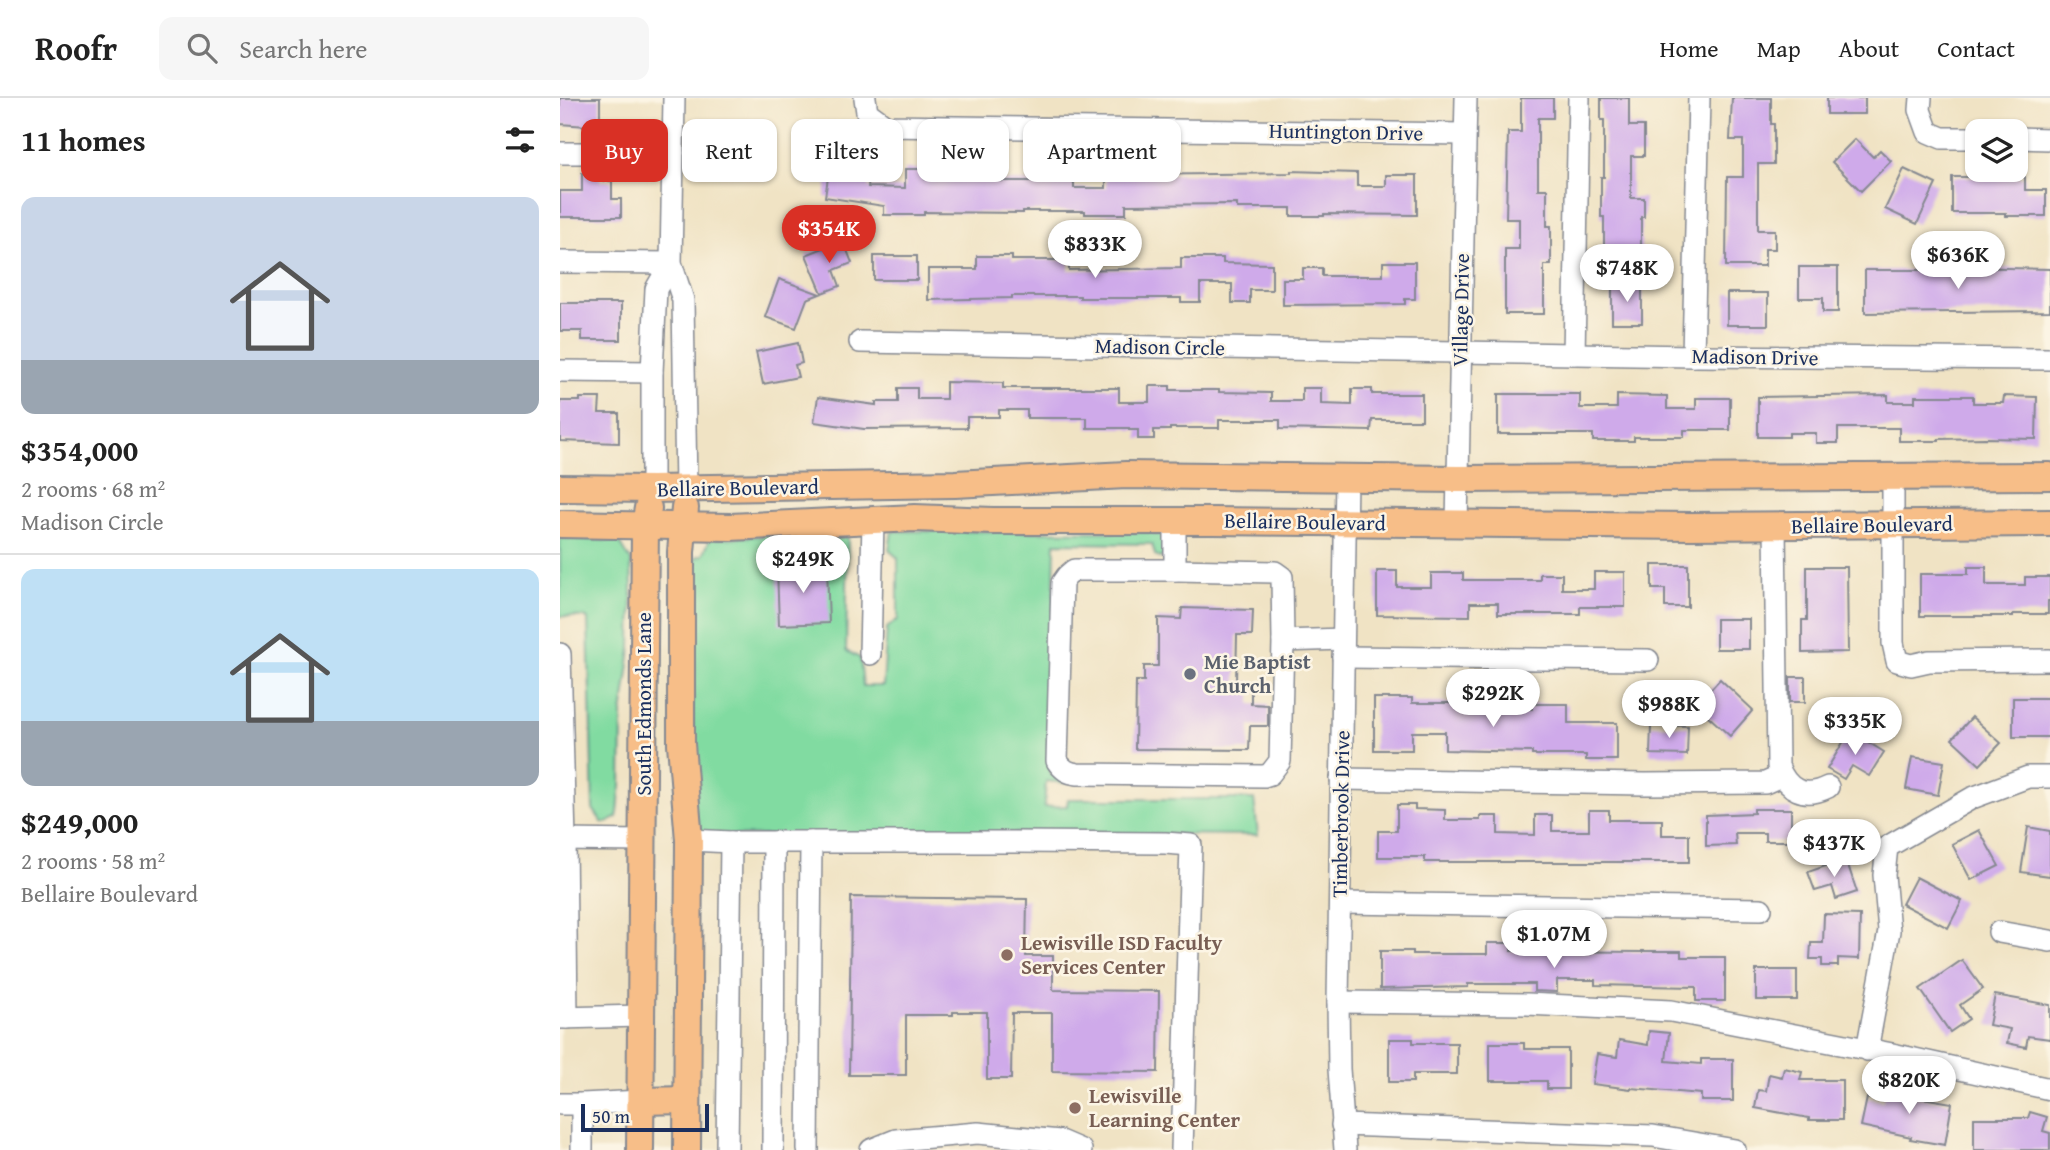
<!DOCTYPE html>
<meta charset="utf-8">
<style>
body{margin:0;font-family:"Gentium Book Plus",serif;background:#f6f6f6;color:#222;height:100vh;display:flex;flex-direction:column;font-size:26px;white-space:nowrap}
*{box-sizing:border-box;margin:0}
p{font-size:23px;color:#767676}
.icon{flex:none;width:38px;height:38px;fill:none;stroke:currentColor;stroke-width:2;stroke-linecap:round;stroke-linejoin:round}
.map{position:relative;flex:1;overflow:hidden}
.panel{display:flex;flex-direction:column;background:#fff;width:560px}
.panel>*{flex:none}
.guide{position:absolute;left:21px;top:21px;width:665px;height:63px;display:flex;gap:14px}
.buttons{position:absolute;left:1405px;top:21px;display:grid;gap:14px}
.buttons a{display:grid;place-items:center;width:63px;height:63px;border-radius:14px;background:#fff;box-shadow:0 2px 5px #0004;font-size:35px}
.scale{position:absolute;left:21px;bottom:18px;width:128px;box-sizing:border-box;padding-left:7px;border:4px solid #1b2f5e;border-top:0;font-size:19px;line-height:24px;white-space:nowrap;color:#1b2f5e;-webkit-text-stroke:5px #fcf5e5;paint-order:stroke}
.price{position:absolute;translate:-50% -60px;padding:0 16px;border-radius:24px;background:#fff;color:#222;font-size:23px;line-height:46px;filter:drop-shadow(0 2px 4px #0008)}
.price::after{content:'';position:absolute;left:50%;top:42px;width:21px;height:16px;margin-left:-10px;background:inherit;clip-path:polygon(0 0,100% 0,50% 100%)}
.price.active{background:#d93025;color:#fff}
ul{padding:0;list-style:none}
li{display:grid;align-content:center;gap:14px;height:371px;padding:0 21px}
li+li{border-top:2px solid #e0e0e0}
li span{display:grid;place-items:center;height:217px;border-radius:14px;color:#555}
li>.icon{margin-inline-start:auto}
span .icon{width:126px;height:126px;fill:#fffc;stroke-width:1}
li b{font-size:30px}
h2{display:flex;justify-content:space-between;align-items:center;height:84px;padding:0 21px;font-size:30px}
.pill{padding:0 24px;border-radius:14px;background:#fff;box-shadow:0 2px 5px #0004;font-size:24px;line-height:63px}
.pill.active{background:#d93025;color:#fff}
header{display:flex;align-items:center;gap:42px;box-sizing:border-box;height:98px;padding:0 35px;background:#fff;border-bottom:2px solid #e0e0e0}
header strong{font-size:33px}
nav{display:flex;gap:38px;margin-inline-start:auto;font-size:24px}
.search{width:490px;height:63px;background:#f6f6f6;display:flex;align-items:center;gap:18px;box-sizing:border-box;padding:0 24px;border-radius:14px;color:#767676;font-size:26px}
main{display:flex;flex:1;min-height:0}
.map>svg:first-child{display:block}
.green{fill:#81dba1;stroke:#4e8580;stroke-width:2}
.building{fill:#cfaaea}
.lines{fill:none;stroke-linecap:round;stroke-linejoin:round}
.minor-casing{stroke:#868991;stroke-width:24}
.major-casing{stroke:#868991;stroke-width:30}
.minor{stroke:#fff;stroke-width:21}
.major{stroke:#f7be88;stroke-width:26}
.worship-dot{fill:#6b7280;stroke:#fcf5e5;stroke-width:2.5}
.education-dot{fill:#8d6e63;stroke:#fcf5e5;stroke-width:2.5}
.labels{text-anchor:middle;stroke-width:5;stroke-linejoin:round;paint-order:stroke}
.street-label{font-size:21px;fill:#1b2f5e;stroke:#fcf5e5}
.worship-label{font-size:21px;font-weight:bold;fill:#5b616d;stroke:#fcf5e5;text-anchor:start}
.education-label{font-size:21px;font-weight:bold;fill:#785e54;stroke:#fcf5e5;text-anchor:start}
</style>
<header>
<strong>Roofr</strong>
<div class="search"><svg class="icon" aria-label="search" viewBox="0 0 24 24"><circle cx="10" cy="10" r="6"/><path d="M15 15l6 6"/></svg>Search here</div>
<nav><a>Home</a><a>Map</a><a>About</a><a>Contact</a></nav>
</header>
<main>
<section class="panel">
<h2>11 homes<svg class="icon" aria-label="filters" viewBox="0 0 24 24"><path d="M4 7h16M4 17h16"/><circle cx="9" cy="7" r="2"/><circle cx="15" cy="17" r="2"/></svg></h2>
<ul>
<li><span style="background:linear-gradient(#c9d6e8 75%,#9aa5b1 0)"><svg class="icon" aria-label="home" viewBox="0 0 24 24"><path d="M3 11l9-7 9 7M6 9v11h12V9"/></svg></span><div><b>$354,000</b><p>2 rooms · 68 m²</p><p>Madison Circle</p></div></li>
<li><span style="background:linear-gradient(#bfe0f5 70%,#9aa5b1 0)"><svg class="icon" aria-label="home" viewBox="0 0 24 24"><path d="M3 11l9-7 9 7M6 9v11h12V9"/></svg></span><div><b>$249,000</b><p>2 rooms · 58 m²</p><p>Bellaire Boulevard</p></div></li>
</ul>
</section>
<div class="map">
<svg width="1490" height="1052" viewBox="0 0 1490 1052">
<rect width="100%" height="100%" fill="#fcf5e5"/>
<filter id="ink" filterUnits="userSpaceOnUse"><feTurbulence type="fractalNoise" baseFrequency=".0143" numOctaves="2"/><feDisplacementMap in="SourceGraphic" scale="14" xChannelSelector="R" yChannelSelector="G"/><feConvolveMatrix kernelMatrix="1 2 1 2 8 2 1 2 1" color-interpolation-filters="sRGB"/></filter>
<filter id="wash" filterUnits="userSpaceOnUse"><feTurbulence type="fractalNoise" baseFrequency=".00686" numOctaves="4" result="noise"/><feDisplacementMap in="SourceGraphic" scale="28" xChannelSelector="R" yChannelSelector="G"/><feGaussianBlur stdDeviation="1.57" result="paint"/><feColorMatrix in="noise" values="0 0 0 0 0 0 0 0 0 0 0 0 0 0 0 0 0 1.4 0 .05"/><feComposite in="paint" operator="in"/></filter>
<g filter="url(#wash)">
<rect width="100%" height="100%" fill="#f0e3c4"/>
<g class="green">
<path d="M288,433l-2,120 14,7 3,28h20l4,-58 11,-9v-61l-9,-8 3,-19 256,1 17,4 2,15 -6,7 -6,-3 -3,-11 -97,-1 -5,232 15,1 1,7 -20,-2 -2,26 23,-1 1,-7h186l4,36 -231,-2 -334,3v-212l3,-67 7,-2 7,-16z"/>
<path d="M0,440l59,3 12,20 1,30 -1,58 -9,65 -1,74c-3,8 -1,18 -4,29l-10,6 -5,-1 -9,-13 -5,-190 -4,-2 -24,-1z"/>
</g>
<g id="blocks">
<g class="building">
<path d="M0,0h40v29l-40,-3z"/>
<path d="M961,0h32v20h-15v71h9v37h4v39h-7v49h-39v-65h14v-30h-13l2,-87h13z"/>
<path d="M1041,0h28v28h15v30h-13v42h13v19h-3v43h-37v-43h-3v-40h3v-57h-3z"/>
<path d="M1172,0h39v26h3v40h-16v66h17v19h-10v17h-39l1,-89h16v-37h-13z"/>
<rect x="1267" y="0" width="38" height="16"/>
<path d="M1295,41l18,18 7,-7 11,11 -30,30 -29,-29z"/>
<path d="M395,68h47v15h33v-12h18v13h21v6h32v-19h20v6l165,-2v-2l66,2v13h29v-11h31v40l-93,-1v2h-33v-8h-54v-4l-111,1v9h-41v-3h-62v2l-99,-1v3h-40v-9l-59,-9 4,-26 40,6 -1,10 37,1v-19h20v10h30z"/>
<path d="M1344,71l32,15 -19,40 -32,-15z"/>
<path d="M22,75h18v8h12v18h9v18h-61v-26h22z"/>
<path d="M1392,79h73v13h21v26h-40v-3h-54z"/>
<path d="M283,142l9,23 -18,7 6,16 -18,7 -16,-38z"/>
<rect x="314" y="158" width="43" height="24"/>
<path d="M417,158h35v4h57v10l112,-2v-10h42v5l49,1v26h-22v13h-18v-19h-32v18h-19v-4h-101v-2h-68v2l-84,2v-31h49z"/>
<path d="M823,164h32v37h-10v5l-122,1v-26h20v-11h19v8h61z"/>
<path d="M1239,169h39v45h-15v-14h-24z"/>
<path d="M1401,169l89,2v42l-185,2v-43h96z"/>
<path d="M219,181l41,15 -13,5 -11,29 -31,-11z"/>
<rect x="1052" y="188" width="30" height="37"/>
<rect x="1167" y="195" width="41" height="32"/>
<path d="M0,205h61v37h-39v-9h-22z"/>
<path d="M238,245l4,20 -7,2 3,12 -35,7 -7,-32z"/>
<path d="M386,284l57,1v5h116v14h30v-16h21v4h49v2l52,1v8h31v-13h19v16l31,1v-16h20v5h50v26h-50l-1,11 -91,-2v-9h-61v8h-49v2h-16v9h-16v-9h-9v-2h-42v-10h-60v-8h-28v7h-32v11l-103,1 -50,-7 4,-25 58,8v-3h22v-14h19v11h29z"/>
<path d="M938,296h82v14h37v-13l50,1v13h29v-11h34v32h-46v7h-50v4h-41v-7h-95z"/>
<path d="M1328,297v7h27v-6h58v7h30l1,-7 33,1 -1,42 -51,-1 -46,1v2h-40v-13h-61v15h-22v-10h-27v4h-31v-40z"/>
<path d="M20,300h20l-1,15h20v30l-59,-2v-40h20z"/>
<path d="M1092,467h36v42h-23v-18h-13z"/>
<path d="M267,468l2,57 -50,2 -2,-58z"/>
<path d="M1247,469h40l1,85 -46,1v-33h5z"/>
<path d="M1408,469h18v18h39v-8h25v24h-2v13h-35v2h-93v-42h48z"/>
<path d="M817,473h20v16h34v-14h32v7h77v-6h22v15h32v-17h31v35h-45v7h-82v-11h-28v13l-93,-1z"/>
<path d="M622,510l71,2 -1,25h-15l-1,47h15v22l17,1v21h-18l-1,24 -114,-1 1,-68h8v-15h14v-48l23,1z"/>
<rect x="1156" y="521" width="33" height="30"/>
<rect x="1230" y="579" width="15" height="25"/>
<path d="M1160,581l33,31 -23,26 -34,-31z"/>
<path d="M814,600h38v5h56v6h64v-5h36v19h49v37h-31v-5h-54v-3l-87,-2v-18h-33v18h-38z"/>
<rect x="1453" y="600" width="37" height="39"/>
<path d="M1412,619l29,26 -21,22 -28,-26z"/>
<path d="M1091,627l37,1 -1,29 -37,-1z"/>
<path d="M1290,633l34,21 -15,24 -17,-10 -8,13 -17,-10z"/>
<path d="M1352,659l32,5 -6,33 -32,-6z"/>
<path d="M837,707h18v4l30,1v10h35v-4h18v18l37,1v-20h17v16h37v-21h20v10h53v15h27v27h-264v-5h-47v-26h19z"/>
<path d="M1194,711h37v32h-26v-8h-30l1,12 -30,1v-31l48,-2z"/>
<path d="M1468,729l22,4v45l-29,-4z"/>
<path d="M1419,732l20,36 -28,14 -19,-36z"/>
<path d="M1286,761l11,33 -21,7 -4,-13 -17,5 -7,-19z"/>
<path d="M1356,779l46,24 -14,27 -46,-24z"/>
<path d="M291,799l176,2 -1,57h27v34l106,1 -1,81 -106,-1v-58h-40l-1,66h-24v-67h-34v3h-47v60h-57z"/>
<path d="M1264,816l36,1 -1,44 -21,-1v8h-16v-7h-12l1,-16h12z"/>
<path d="M927,845h24v8l131,1v-1h39v6h44v44h-29v-14l-101,-2v-5h-38v12l-23,-1v-7h-66v3l-88,2v-38h33v3h74z"/>
<path d="M1402,862l21,29 -23,16 9,14 -19,13 -30,-43z"/>
<rect x="1196" y="872" width="41" height="30"/>
<path d="M1435,897l55,10v34l-22,-3 -2,11 -19,-4 3,-14 -21,-4z"/>
<path d="M1089,933l20,2 -3,28 35,3v-5h32v42h-32v-7l-70,-6v1l-39,-5 5,-30 20,3 2,-17 29,5z"/>
<path d="M829,941h24v4h44v31h-44v8h-24z"/>
<path d="M930,945h34v6h44v40h-21v-8h-57z"/>
<path d="M1224,970l18,4 -2,8h42v40h-33v-2l-54,-10 3,-18 8,1 3,-17 13,3z"/>
<path d="M1326,988l19,4 -1,5 48,8 -7,42 -35,-6 1,-2 -50,-11 6,-28 16,3z"/>
<path d="M1470,1014l17,5 -4,14 7,2v17h-76v-32h54z"/>
</g>
</g>
</g>
<g filter="url(#ink)">
<use href="#blocks" fill-opacity="0" stroke="#868991" stroke-width="2"/>
<g class="lines">
<g class="minor-casing">
<g id="minor">
<path d="M114,0l-3,165 12,37 3,189"/>
<path d="M305,0l2,14 19,14 579,8"/>
<path d="M1361,0l-1,12 8,22 14,6h36"/>
<path d="M1456,40l34,1"/>
<path d="M0,55h113"/>
<path d="M0,164l111,1"/>
<path d="M300,244l833,14 357,3"/>
<path d="M1014,256l5,-256"/>
<path d="M1133,258l6,-258"/>
<path d="M0,273l92,1"/>
<path d="M1333,379v166l4,18 14,4 18,-4 121,-1"/>
<path d="M92,391v-117l4,-83 15,-26"/>
<path d="M615,423v49l100,2 7,5 1,64 60,-2"/>
<path d="M897,425l9,-425"/>
<path d="M1215,428l3,240c9,24 26,33 50,21"/>
<path d="M615,472h-101l-7,6 -5,7 -5,178c6,9 11,12 21,13l186,2 6,-2 10,-13 3,-120"/>
<path d="M0,556l5,186 2,178"/>
<path d="M310,556l3,-134"/>
<path d="M783,559l305,3"/>
<path d="M781,681l304,5 120,-1 16,-7"/>
<path d="M0,742l83,1"/>
<path d="M129,742l42,2h282l152,1 26,2 -9,305"/>
<path d="M780,805l421,6"/>
<path d="M1439,834l51,9"/>
<path d="M778,904l189,2 144,7 221,43 158,35"/>
<path d="M0,920l81,-2"/>
<path d="M1307,952l22,-119 -5,-56 3,-28 85,-49 56,-21h22"/>
<path d="M0,1006h22"/>
<path d="M782,1027l311,11 82,14"/>
<path d="M22,1052v-46l59,-3"/>
<path d="M167,1052l4,-308"/>
<path d="M213,1052l1,-308"/>
<path d="M248,1052l3,-308"/>
<path d="M311,1052l25,-10 82,-7 82,8 21,9"/>
<path d="M785,1052l-6,-81 -1,-67 8,-525"/>
</g>
</g>
<g class="major-casing">
<g id="major">
<path d="M0,390l92,1 303,-5 171,-9 332,4 592,-3"/>
<path d="M125,410l-4,44v192l8,96 -2,310"/>
<path d="M0,426l170,3 185,-9 78,3h220l478,5 359,-3"/>
<path d="M81,1003l46,-1"/>
<path d="M80,1052l5,-625 3,-17"/>
</g>
</g>
<use href="#minor" class="minor"/>
<use href="#major" class="major"/>
</g>
</g>
<circle class="worship-dot" cx="630" cy="576" r="7"/>
<g class="education-dot">
<circle cx="447" cy="857" r="7"/>
<circle cx="515" cy="1010" r="7"/>
</g>
<g class="labels">
<g class="street-label">
<text transform="translate(786 34) rotate(1)" y="7">Huntington Drive</text>
<text transform="translate(901 212) rotate(-89)" y="7">Village Drive</text>
<text transform="translate(600 249) rotate(1)" y="7">Madison Circle</text>
<text transform="translate(1195 259) rotate(1)" y="7">Madison Drive</text>
<text transform="translate(178 390) rotate(-1)" y="7">Bellaire Boulevard</text>
<text transform="translate(745 424) rotate(1)" y="7">Bellaire Boulevard</text>
<text transform="translate(1312 427) rotate(-1)" y="7">Bellaire Boulevard</text>
<text transform="translate(84 606) rotate(-90)" y="7">South Edmonds Lane</text>
<text transform="translate(781 716) rotate(-89)" y="7">Timberbrook Drive</text>
</g>
<g class="worship-label">
<text x="644" y="571">Mie Baptist<tspan x="644" dy="24">Church</tspan></text>
</g>
<g class="education-label">
<text x="461" y="852">Lewisville ISD Faculty<tspan x="461" dy="24">Services Center</tspan></text>
<text x="529" y="1005">Lewisville<tspan x="529" dy="24">Learning Center</tspan></text>
</g>
</g>
</svg>
<div class="buttons">
<a><svg class="icon" aria-label="layers" viewBox="0 0 24 24"><path d="M12 4l9 5-9 5-9-5zM3 14l9 5 9-5"/></svg></a>
</div>
<div class="scale">50 m</div>
<b class="price active" style="left:269px;top:167px">$354K</b>
<b class="price" style="left:535px;top:182px">$833K</b>
<b class="price" style="left:1398px;top:193px">$636K</b>
<b class="price" style="left:1067px;top:206px">$748K</b>
<b class="price" style="left:243px;top:497px">$249K</b>
<b class="price" style="left:933px;top:631px">$292K</b>
<b class="price" style="left:1109px;top:642px">$988K</b>
<b class="price" style="left:1295px;top:659px">$335K</b>
<b class="price" style="left:1274px;top:781px">$437K</b>
<b class="price" style="left:994px;top:872px">$1.07M</b>
<b class="price" style="left:1349px;top:1018px">$820K</b>
<div class="guide">
<a class="pill active">Buy</a>
<a class="pill">Rent</a>
<a class="pill">Filters</a>
<a class="pill">New</a>
<a class="pill">Apartment</a>
</div>
</div>
</main>
